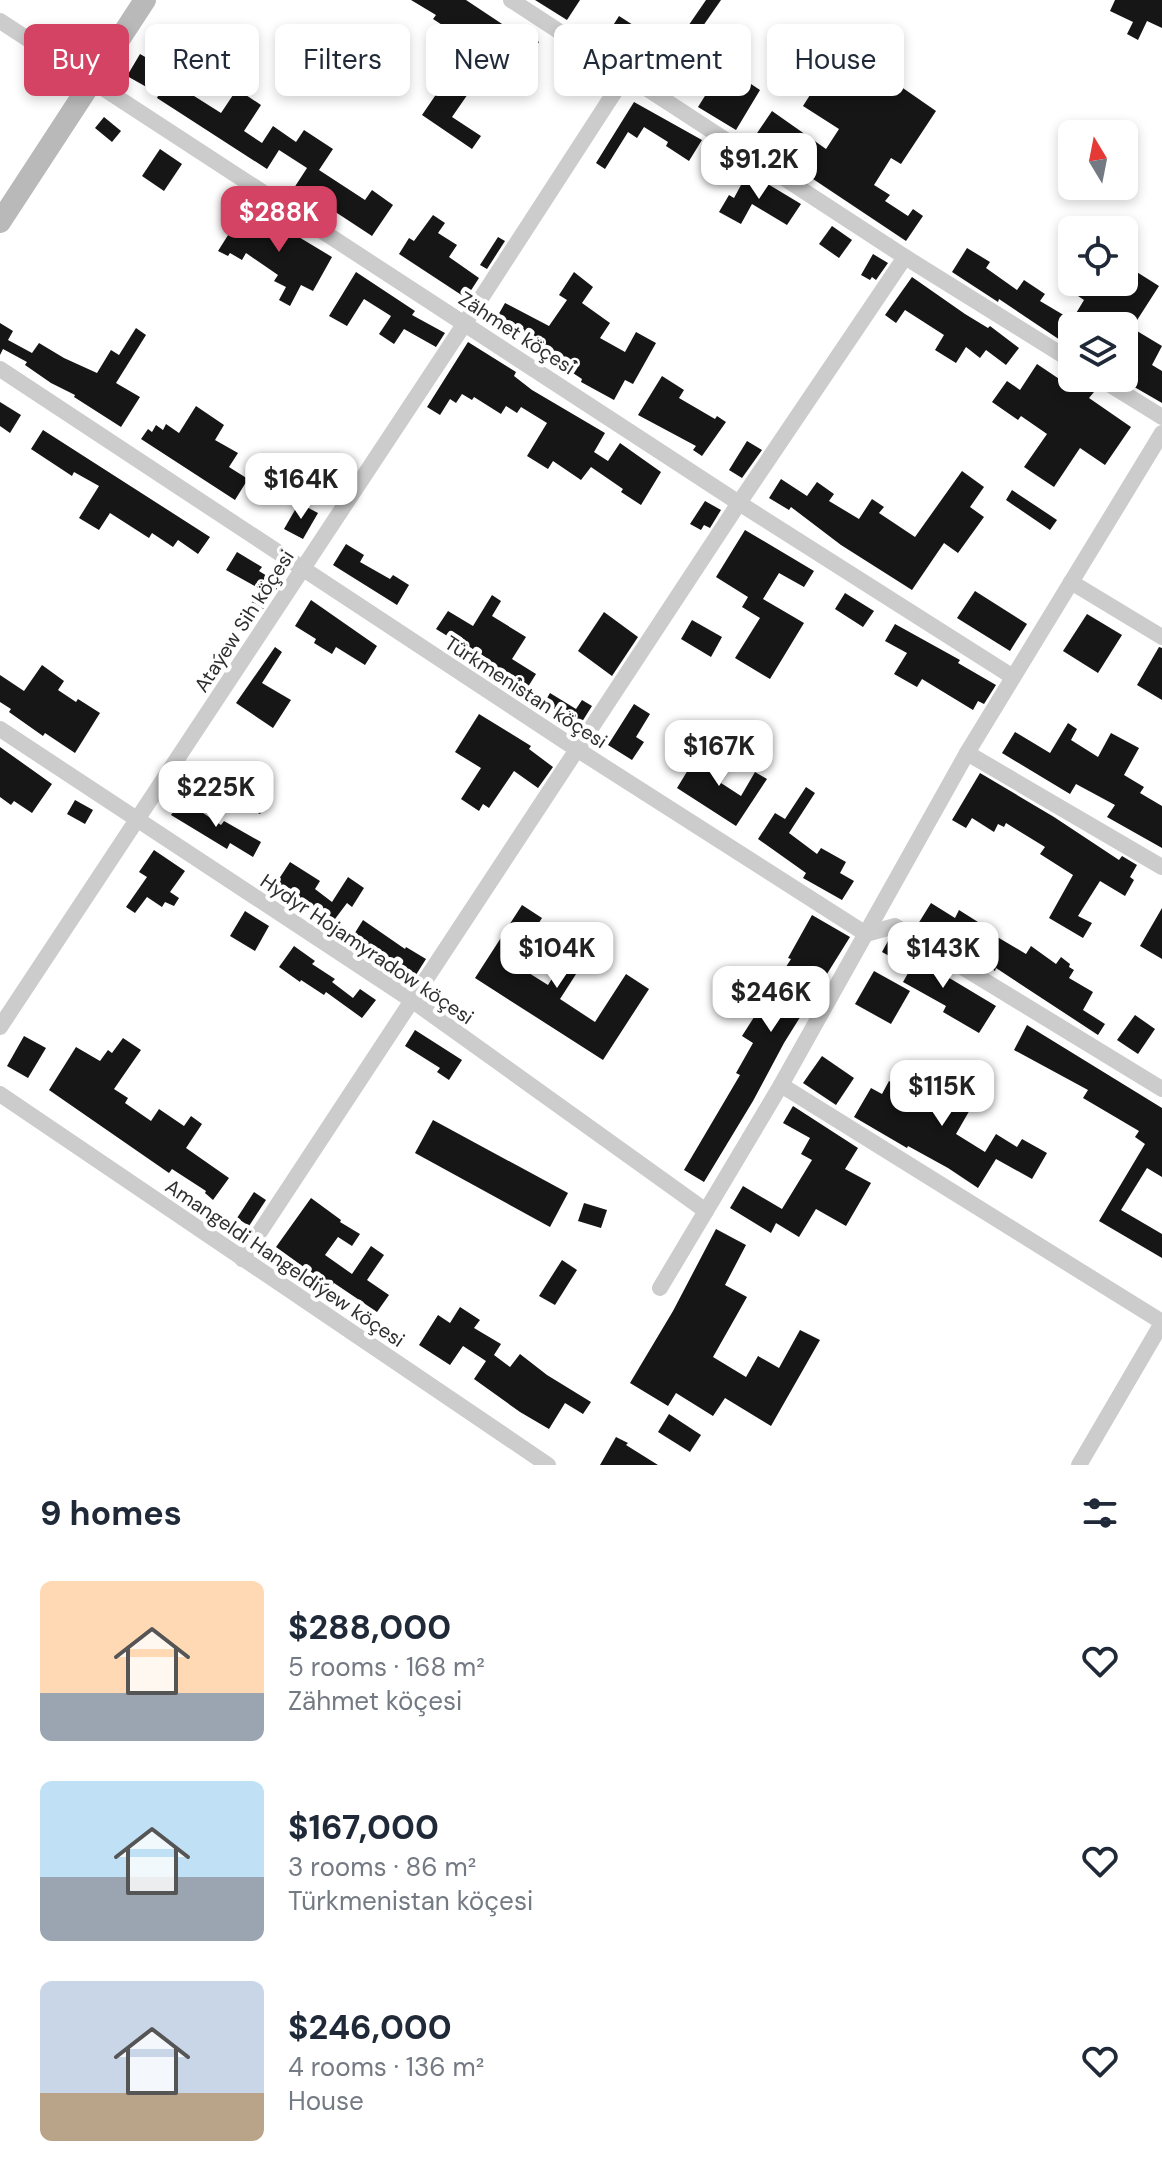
<!DOCTYPE html>
<meta charset="utf-8">
<style>
body{margin:0;font-family:"DM Sans",sans-serif;background:#f6f6f7;color:#1f2937;height:100vh;display:flex;flex-direction:column;font-size:30px;white-space:nowrap}
*{box-sizing:border-box;margin:0}
p{font-size:26px;color:#747a83}
.icon{flex:none;width:44px;height:44px;fill:none;stroke:currentColor;stroke-width:2;stroke-linecap:round;stroke-linejoin:round}
.map{position:relative;height:1465px;overflow:hidden}
.panel{display:flex;flex-direction:column;background:#fff;flex:1}
.panel>*{flex:none}
.hud{position:absolute;left:24px;top:24px;width:1114px;height:72px;display:flex;gap:16px}
.needle{width:52px;rotate:350deg}
.buttons{position:absolute;left:1058px;top:120px;display:grid;gap:16px}
.buttons a{display:grid;place-items:center;width:80px;height:80px;border-radius:12px;background:#fff;box-shadow:0 4px 12px #0003;font-size:40px}
.price{position:absolute;translate:-50% -68px;padding:0 18px;border-radius:16px;background:#fff;color:#222;font-size:26px;line-height:52px;filter:drop-shadow(0 2px 4px #0008)}
.price::after{content:'';position:absolute;left:50%;top:48px;width:24px;height:18px;margin-left:-12px;background:inherit;clip-path:polygon(0 0,100% 0,50% 100%)}
.price.on{background:#d44363;color:#fff}
ul{padding:0;list-style:none}
li{display:flex;align-items:center;gap:24px;height:200px;padding:0 40px}
li span{display:grid;place-items:center;flex:none;width:224px;height:160px;border-radius:12px;color:#555}
li>.icon{margin-inline-start:auto}
span .icon{width:96px;height:96px;fill:#fffc;stroke-width:1}
li b{font-size:34px}
h2{display:flex;justify-content:space-between;align-items:center;height:96px;padding:0 40px;font-size:34px}
.tag{padding:0 28px;border-radius:12px;background:#fff;box-shadow:0 4px 12px #0003;font-size:28px;line-height:72px}
.tag.on{background:#d44363;color:#fff}
.map>svg:first-child{display:block}
.building{fill:#161616}
.lines{fill:none;stroke-linecap:round;stroke-linejoin:round}
.street{stroke:#ccc;stroke-width:16}
.secondary{stroke:#b9b9b9;stroke-width:22}
.labels{text-anchor:middle;stroke-width:8;stroke-linejoin:round;paint-order:stroke}
.street-label{font-size:20px;fill:#2f2f2f;stroke:#fff}
</style>
<div class="map">
<svg width="1162" height="1465" viewBox="0 0 1162 1465">
<rect width="100%" height="100%" fill="#fff"/>
<g class="building">
<path d="M411,0h55l54,36 3,-5 16,11 -19,26 -23,-16 -45,65 29,19 -9,13 -50,-34 30,-44 -12,-8 19,-27 -26,-17 3,-4z"/>
<path d="M535,0h45l-13,20z"/>
<path d="M706,0h15l-27,39 -10,-7z"/>
<path d="M1115,0h47v28l-15,-7 -9,19 -11,-6 6,-12 -23,-11z"/>
<path d="M619,16l36,23 5,-8 18,12 -9,13 23,15 -15,22 -75,-50z"/>
<path d="M844,41l34,21 -4,6 62,43 -35,53 -10,-6 -17,27 16,10 -5,6 23,15 5,-7 10,7 -17,25 -153,-102 19,-28 54,38 13,-20 -36,-23z"/>
<path d="M140,54l33,19 11,-18 15,10 -16,24 38,24 16,-24 24,16 -17,26 18,12 11,-17 23,16 8,-12 29,19 -14,21 46,30 7,-10 21,15 -21,31 -67,-44 -2,2 -9,-6 13,-20 -28,-18 -12,19 -110,-71 2,-4 -32,-18z"/>
<path d="M718,75l28,17 5,-8 9,6 -24,40 -38,-23z"/>
<path d="M634,102l68,38 -13,21 -23,-15 2,-4 -24,-15 -7,11 -9,-6 -23,37 -9,-6z"/>
<path d="M104,117l17,14 -9,11 -17,-14z"/>
<path d="M160,149l22,15 -18,27 -22,-15z"/>
<path d="M748,172l53,32 -14,21 -35,-21 -11,20 -22,-12 10,-17 5,3z"/>
<path d="M254,210l78,47 -19,34 -12,-6 -11,21 -11,-6 7,-13 -12,-6 4,-6 -32,-22 -4,7 -12,-7 -2,3 -10,-5 12,-19 8,5z"/>
<path d="M433,215l12,8 -7,10 19,12 -8,12 30,21 -13,20 -67,-44 10,-16 5,3z"/>
<path d="M832,226l20,14 -13,18 -20,-14z"/>
<path d="M498,237l7,4 -18,28 -7,-4z"/>
<path d="M967,248l23,14 -4,6 31,22 7,-10 21,14 -5,7 32,19 12,-20 -6,-4 8,-14h38v-18l35,22 -27,42 30,18 -10,19 10,6v32l-38,-22v-55h-52v22l-73,-49 -1,3 -46,-30z"/>
<path d="M873,254l15,9 -12,17 -4,-3 -2,3 -9,-5z"/>
<path d="M356,272l59,39 -3,4 33,18 -9,14 -32,-18 -10,15 -15,-10 12,-18 -27,-17 -17,27 -18,-10z"/>
<path d="M574,272l19,15 -11,16 28,20 -10,15 25,14 11,-20 20,11 -23,41 -8,-4 -11,20 -33,-18 1,-3 -47,-31 5,-7 -43,-24 8,-14 44,23 18,-26 -8,-5z"/>
<path d="M912,277l53,37 23,14 2,-2 29,22 -13,17 -20,-15 -6,8 -14,-11 -10,16 -21,-13 9,-15 -39,-25 -9,13 -11,-8z"/>
<path d="M0,323l13,8 -5,9 24,13 7,-10 25,15 33,15 14,-23 8,5 17,-27 10,7 -30,48 24,14 -19,30 -47,-30 1,-2 -24,-12 -26,-18 2,-3 -24,-13 -3,6z"/>
<path d="M468,342l48,30 -2,4 18,14 73,43 -11,19 14,9 12,-18 41,29 -20,33 -20,-13 2,-3 -32,-22 -10,13 -28,-19 -5,8 -21,-13 20,-33 -26,-16 -4,6 -11,-7 -5,8 -27,-17 -2,3 -10,-6 -6,9 -6,-4 -10,16 -13,-8z"/>
<path d="M1037,364l40,27 5,-8 12,9 -5,6 42,29 -26,38 -25,-17 -26,39 -30,-20 23,-33 -26,-18 -3,4 -26,-18 15,-21 13,9z"/>
<path d="M662,376l22,14 -5,8 36,21 2,-3 9,6 -24,34 -9,-6 3,-4 -58,-31z"/>
<path d="M0,402l21,13 -11,18 -10,-7z"/>
<path d="M196,406l28,19 -9,15 23,13 -9,14 19,12 -13,21 -94,-61 7,-10 4,3 4,-7 7,5 3,-6 13,9z"/>
<path d="M43,430l167,107 -12,17 -20,-14 -5,7 -21,-14 -3,5 -39,-25 -11,17 -20,-12 20,-32 -25,-14 -2,4 -41,-27z"/>
<path d="M747,441l15,9 -20,28 -13,-8z"/>
<path d="M962,471l22,16 -14,20 14,10 -26,36 -14,-10 -32,47 -71,-45 -50,-38 -2,3 -20,-12 12,-19 26,17 10,-14 17,12 -5,7 30,18 13,-20 12,8 -5,6 36,24z"/>
<path d="M1012,490l45,30 -7,10 -44,-30z"/>
<path d="M705,501l16,9 -11,18 -6,-3 -3,5 -11,-6z"/>
<path d="M299,503l19,10 -15,26 -19,-10z"/>
<path d="M745,530l69,41 -10,16 -25,-14 -16,26 41,24 -34,56 -35,-21 25,-40 -18,-11 6,-10 -32,-20z"/>
<path d="M346,544l18,11 -4,7 30,17 3,-4 16,10 -12,20 -64,-40z"/>
<path d="M237,552l25,15 -3,4 21,13 -23,34 -11,-6 14,-23 -34,-19z"/>
<path d="M975,591l52,33 -17,27 -53,-33z"/>
<path d="M845,593l29,18 -11,16 -28,-18z"/>
<path d="M492,595l9,6 -9,15 34,21 -14,22 24,15 -10,16 -67,-41 3,-4 -26,-16 12,-18 25,15z"/>
<path d="M311,600l66,46 -12,19 -29,-18 -4,7 -18,-11 2,-4 -21,-13z"/>
<path d="M604,612l34,25 -26,39 -34,-25z"/>
<path d="M1087,614l35,21 -24,38 -35,-22z"/>
<path d="M692,620l30,17 -11,20 -30,-18z"/>
<path d="M895,624l65,36 -2,3 38,22 -12,19 -6,-3 -5,9 -51,-31 -5,8 -23,-13 13,-21 -22,-12z"/>
<path d="M275,647l7,5 -20,31 29,17 -18,28 -37,-25z"/>
<path d="M1159,647l3,1v52l-25,-15z"/>
<path d="M42,665l22,16 -6,9 18,12 2,-3 22,14 -25,40 -30,-20 -2,3 -34,-24 2,-3 -11,-7v-27l24,16z"/>
<path d="M550,693l26,16 6,-9 10,6 -12,19 -36,-22z"/>
<path d="M634,704l16,10 -14,23 8,5 -12,18 -24,-15z"/>
<path d="M479,714l52,32 -2,3 24,18 -15,21 -24,-17 -25,37 -6,-4 -4,7 -18,-12 20,-31 -26,-16z"/>
<path d="M1068,723l9,6 -6,11 27,17 13,-24 28,15 -15,27 20,12 -4,6 22,13v42l-55,-31 8,-12 -39,-21 -6,10 -68,-41 13,-21 35,21z"/>
<path d="M0,747l52,37 -20,29 -18,-12 -3,4 -11,-8z"/>
<path d="M707,749l26,16 -12,18 20,13 14,-24 12,7 -31,47 -59,-38 14,-23 5,2z"/>
<path d="M980,773l74,44 65,43 3,-4 15,9 -7,12 4,3 -9,16 -25,-15 -22,35 14,7 -9,15 -34,-20 24,-43 -33,-21 5,-7 -39,-24 -2,4 -6,-3 -4,8 -22,-14 -6,10 -14,-8z"/>
<path d="M806,787l9,6 -26,40 28,21 4,-6 25,14 -6,11 14,8 -12,19 -39,-22 3,-5 -48,-34 17,-26 10,6z"/>
<path d="M263,789l9,6 -12,19 -10,-5z"/>
<path d="M182,799l39,26 3,-4 37,21 -8,15 -23,-14 -3,6 -56,-34z"/>
<path d="M75,800l18,10 -8,14 -18,-10z"/>
<path d="M154,850l31,21 -15,21 9,6 -5,8 -9,-4 -3,5 -15,-10 -12,16 -9,-6 21,-30 -8,-5z"/>
<path d="M290,862l30,19 -5,8 17,13 16,-25 16,11 -12,19 -5,-4 -15,20 -57,-38z"/>
<path d="M931,903l24,15 4,-8 19,12 -1,3 49,29 5,-8 25,18 5,-7 9,7 -1,3 5,3 -5,8 24,14 -10,18 22,14 -7,11 -102,-67 -1,3 -77,-47z"/>
<path d="M522,905l20,13 -29,45 35,22 24,-38 15,10 -27,42 35,23 31,-48 23,15 -46,71 -128,-82z"/>
<path d="M1162,908v51l-22,-13z"/>
<path d="M245,911l24,15 -14,25 -25,-15z"/>
<path d="M812,915l38,22 -66,106 -31,58 -49,81 -20,-12 56,-95 -4,-2 17,-30 -11,-7 49,-77 -3,-1z"/>
<path d="M363,920l42,29 1,-2 20,12 -12,19 -61,-42z"/>
<path d="M888,941l59,33 -1,2 50,30 -17,27 -36,-21 3,-6 -43,-24 8,-14 -29,-16z"/>
<path d="M294,946l21,15 -3,3 23,15 -3,3 21,16 7,-9 16,11 -14,18 -36,-26 -2,3 -23,-15 -1,2 -21,-15z"/>
<path d="M874,971l36,20 -19,33 -36,-20z"/>
<path d="M1135,1015l20,14 -17,25 -21,-14z"/>
<path d="M1027,1025l135,83v69l-15,-9 -26,42 41,24v24l-63,-37 46,-77 -10,-7 4,-6 -56,-33 5,-8 -74,-40z"/>
<path d="M415,1030l47,30 -13,20 -12,-8 3,-4 -35,-22z"/>
<path d="M24,1036l22,12 -18,30 -21,-12z"/>
<path d="M123,1038l18,12 -27,39 14,9 -3,5 26,18 8,-12 25,17 7,-10 11,8 -16,24 43,30 -16,22 -8,-7 1,-2 -34,-22 -3,4 -120,-83 27,-43 24,14 8,-11 4,3z"/>
<path d="M822,1056l32,22 -18,27 -33,-22z"/>
<path d="M914,1068l38,22 5,-9 22,13 -23,40 29,18 11,-18 21,13 5,-8 25,14 -15,26 -36,-20 -18,29 -30,-20 -40,-22 -1,2 -53,-31 17,-29 11,6 7,-13 13,7z"/>
<path d="M793,1106l65,42 -13,21 26,14 -25,43 -30,-17 -17,28 -23,-14 -5,10 -41,-25 13,-22 39,23 30,-49 -11,-6 9,-16 -27,-15z"/>
<path d="M433,1120l135,73 -18,34 -135,-74z"/>
<path d="M254,1192l12,8 -17,26 -12,-8z"/>
<path d="M311,1198l30,22 -1,2 20,12 -8,12 -14,-9 -13,18 27,19 19,-28 13,9 -17,25 22,15 -12,17 -43,-29 -2,3 -20,-13 -36,-26z"/>
<path d="M584,1203l23,7 -6,18 -23,-7z"/>
<path d="M716,1229l30,16 -21,40 22,12 -34,60 33,20 12,-21 21,12 21,-38 20,10 -49,86 -46,-28 -12,18 -37,-23 -8,13 -38,-23 43,-72z"/>
<path d="M562,1260l15,10 -22,35 -16,-9z"/>
<path d="M460,1307l20,13 -6,8 27,16 -7,11 16,12 10,-13 27,21 44,27 -8,12 -18,-11 -16,26 -29,-17 -46,-33 12,-18 -23,-15 -13,19 -31,-20 19,-30 12,8z"/>
<path d="M669,1414l32,21 -11,17 -32,-20z"/>
<path d="M616,1437l12,6 -2,2 32,20h-58z"/>
</g>
<g class="lines">
<g class="street">
<path d="M511,0l394,257 167,104"/>
<path d="M0,21l739,482 274,174"/>
<path d="M0,369l578,381 288,184 29,-8 267,163"/>
<path d="M1099,378l63,39"/>
<path d="M1071,582l91,55"/>
<path d="M0,729l413,272 293,210"/>
<path d="M967,753l195,114"/>
<path d="M0,1027l465,-704 160,-247"/>
<path d="M781,1085l381,237"/>
<path d="M0,1094l548,371"/>
<path d="M242,1259l497,-756 166,-246"/>
<path d="M660,1288l121,-203 186,-332 195,-320"/>
<path d="M1079,1465l83,-142"/>
</g>
<path class="secondary" d="M0,222l145,-222"/>
</g>
<g class="labels">
<g class="street-label">
<text transform="translate(517 333) rotate(33)" y="7">Zähmet köçesi</text>
<text transform="translate(244 621) rotate(-57)" y="7">Ataýew Sih köçesi</text>
<text transform="translate(526 692) rotate(33)" y="7">Türkmenistan köçesi</text>
<text transform="translate(367 949) rotate(34)" y="7">Hydyr Hojamyradow köçesi</text>
<text transform="translate(285 1263) rotate(34)" y="7">Amangeldi Hangeldiýew köçesi</text>
</g>
</g>
</svg>
<div class="buttons">
<a><svg class="needle" viewBox="-14 -14 28 28"><path d="M0-13l5 13h-10z" fill="#e53935"/><path d="M0 13l5-13h-10z" fill="#747a83"/></svg></a>
<a><svg class="icon" aria-label="locate" viewBox="0 0 24 24"><circle cx="12" cy="12" r="6"/><path d="M12 2v4M12 18v4M2 12h4M18 12h4"/></svg></a>
<a><svg class="icon" aria-label="layers" viewBox="0 0 24 24"><path d="M12 4l9 5-9 5-9-5zM3 14l9 5 9-5"/></svg></a>
</div>
<b class="price" style="left:759px;top:201px">$91.2K</b>
<b class="price on" style="left:279px;top:254px">$288K</b>
<b class="price" style="left:301px;top:521px">$164K</b>
<b class="price" style="left:719px;top:788px">$167K</b>
<b class="price" style="left:216px;top:829px">$225K</b>
<b class="price" style="left:557px;top:990px">$104K</b>
<b class="price" style="left:943px;top:990px">$143K</b>
<b class="price" style="left:771px;top:1034px">$246K</b>
<b class="price" style="left:942px;top:1128px">$115K</b>
<div class="hud">
<a class="tag on">Buy</a>
<a class="tag">Rent</a>
<a class="tag">Filters</a>
<a class="tag">New</a>
<a class="tag">Apartment</a>
<a class="tag">House</a>
</div>
</div>
<section class="panel">
<h2>9 homes<svg class="icon" aria-label="filters" viewBox="0 0 24 24"><path d="M4 7h16M4 17h16"/><circle cx="9" cy="7" r="2"/><circle cx="15" cy="17" r="2"/></svg></h2>
<ul>
<li><span style="background:linear-gradient(#ffd9b3 70%,#9aa5b1 0)"><svg class="icon" aria-label="home" viewBox="0 0 24 24"><path d="M3 11l9-7 9 7M6 9v11h12V9"/></svg></span><div><b>$288,000</b><p>5 rooms · 168 m²</p><p>Zähmet köçesi</p></div><svg class="icon" aria-label="heart" viewBox="0 0 24 24"><path d="M12 20l-8-8c-3-5 5-10 8-4 3-6 11-1 8 4z"/></svg></li>
<li><span style="background:linear-gradient(#bfe0f5 60%,#9aa5b1 0)"><svg class="icon" aria-label="home" viewBox="0 0 24 24"><path d="M3 11l9-7 9 7M6 9v11h12V9"/></svg></span><div><b>$167,000</b><p>3 rooms · 86 m²</p><p>Türkmenistan köçesi</p></div><svg class="icon" aria-label="heart" viewBox="0 0 24 24"><path d="M12 20l-8-8c-3-5 5-10 8-4 3-6 11-1 8 4z"/></svg></li>
<li><span style="background:linear-gradient(#c9d6e8 70%,#b9a48a 0)"><svg class="icon" aria-label="home" viewBox="0 0 24 24"><path d="M3 11l9-7 9 7M6 9v11h12V9"/></svg></span><div><b>$246,000</b><p>4 rooms · 136 m²</p><p>House</p></div><svg class="icon" aria-label="heart" viewBox="0 0 24 24"><path d="M12 20l-8-8c-3-5 5-10 8-4 3-6 11-1 8 4z"/></svg></li>
</ul>
</section>
